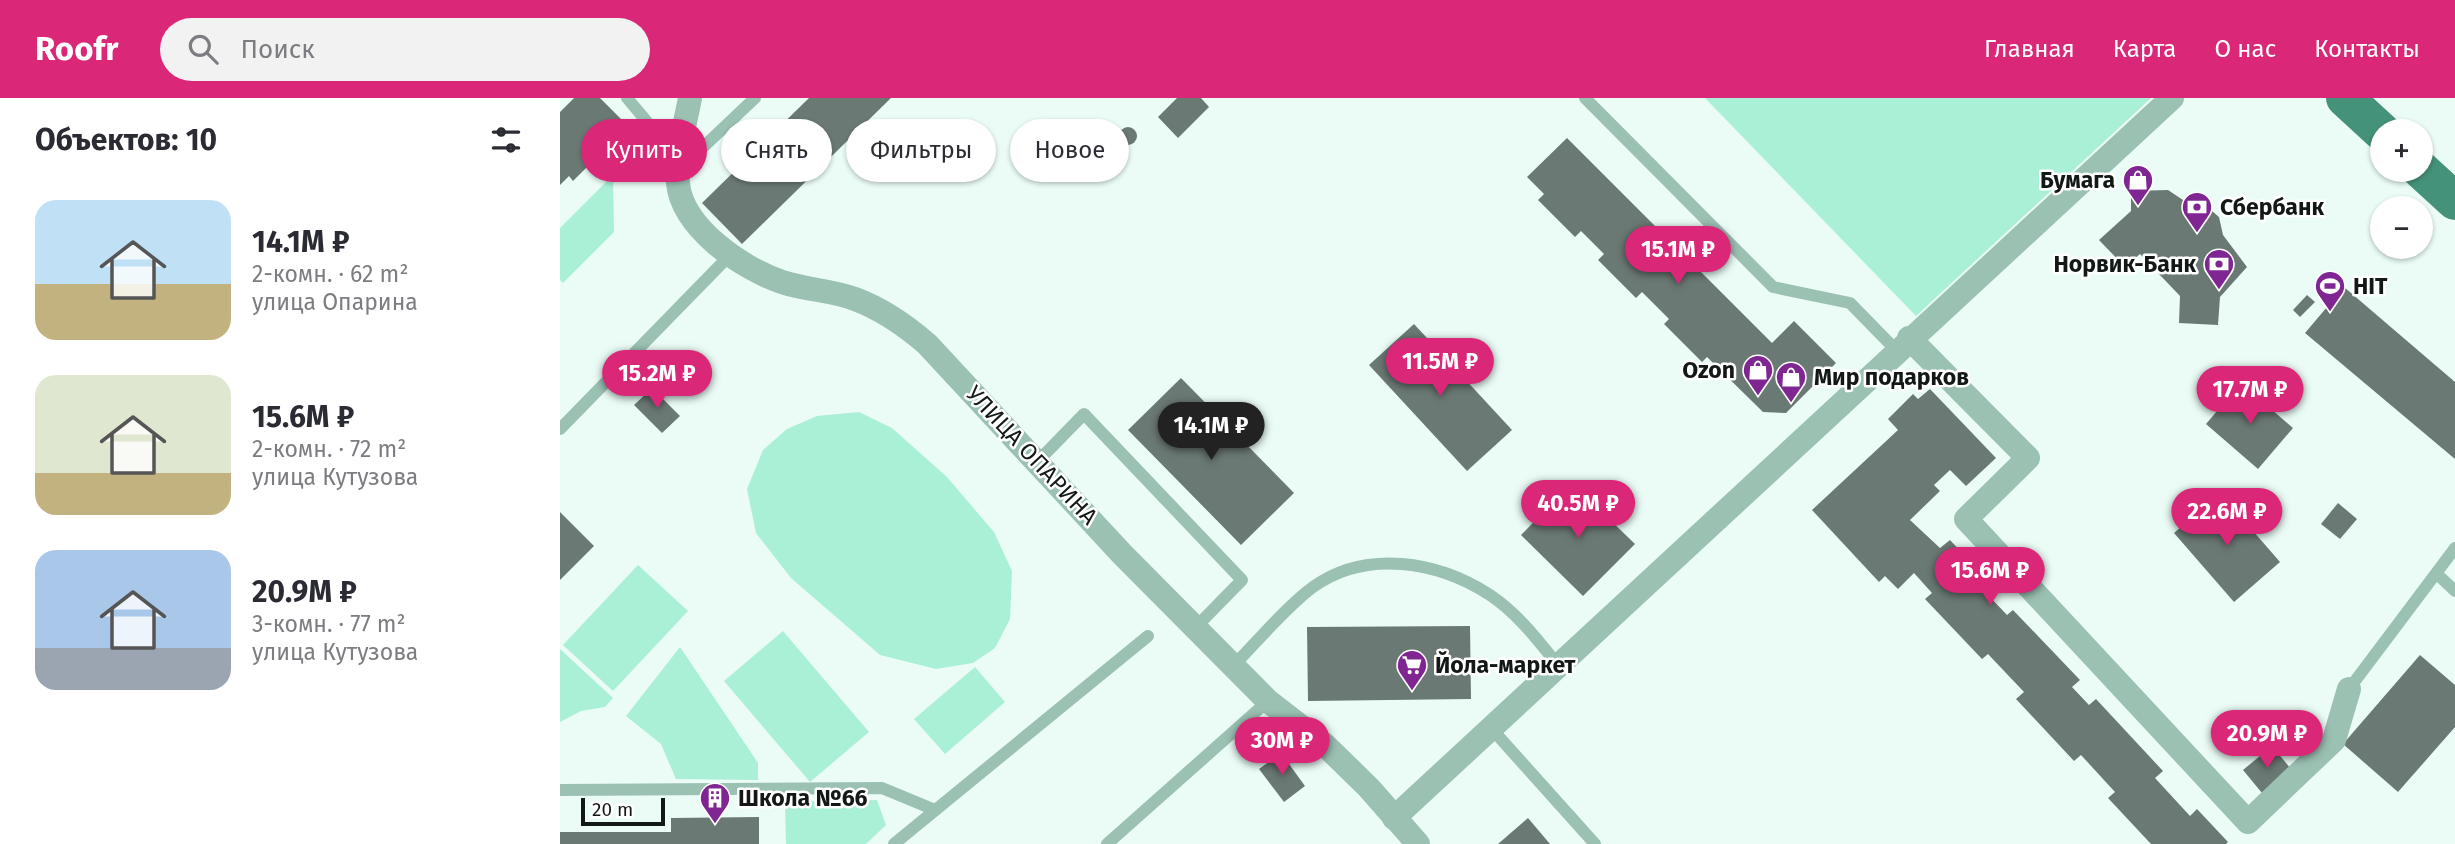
<!DOCTYPE html>
<html lang="ru">
<meta charset="utf-8">
<style>
body{margin:0;font-family:"Fira Sans",sans-serif;background:#f2f2f3;color:#2b2b33;height:100vh;display:flex;flex-direction:column;font-size:26px;white-space:nowrap}
*{box-sizing:border-box;margin:0}
p{font-size:23px;color:#7c7c81}
.icon{flex:none;width:38px;height:38px;fill:none;stroke:currentColor;stroke-width:2;stroke-linecap:round;stroke-linejoin:round}
.map{position:relative;flex:1;overflow:hidden}
.panel{display:flex;flex-direction:column;background:#fff;width:560px}
.panel>*{flex:none}
.top-card{position:absolute;left:21px;top:21px;width:665px;height:63px;display:flex;gap:14px}
.tools{position:absolute;left:1810px;top:21px;display:grid;gap:14px}
.tools a{display:grid;place-items:center;width:63px;height:63px;border-radius:50%;background:#fff;box-shadow:0 2px 5px #0004;font-size:35px}
.scale{position:absolute;left:21px;bottom:18px;width:84px;box-sizing:border-box;padding-left:7px;border:4px solid #121816;border-top:0;font-size:19px;line-height:24px;white-space:nowrap;color:#121816;-webkit-text-stroke:5px #fff;paint-order:stroke}
.price{position:absolute;translate:-50% -60px;padding:0 16px;border-radius:24px;background:#db2777;color:#fff;font-size:23px;line-height:46px;filter:drop-shadow(0 2px 4px #0008)}
.price::after{content:'';position:absolute;left:50%;top:42px;width:21px;height:16px;margin-left:-10px;background:inherit;clip-path:polygon(0 0,100% 0,50% 100%)}
.price.current{background:#222;color:#fff}
ul{padding:0;list-style:none}
li{display:flex;align-items:center;gap:21px;height:175px;padding:0 35px}
li span{display:grid;place-items:center;flex:none;width:196px;height:140px;border-radius:21px;color:#555}
li>.icon{margin-inline-start:auto}
span .icon{width:84px;height:84px;fill:#fffc;stroke-width:1}
li b{font-size:30px}
h2{display:flex;justify-content:space-between;align-items:center;height:84px;padding:0 35px;font-size:30px}
.tag{padding:0 24px;border-radius:32px;background:#fff;box-shadow:0 2px 5px #0004;font-size:24px;line-height:63px}
.tag.current{background:#db2777;color:#fff}
header{display:flex;align-items:center;gap:42px;box-sizing:border-box;height:98px;padding:0 35px;background:#db2777;color:#fff}
header strong{font-size:33px}
nav{display:flex;gap:38px;margin-inline-start:auto;font-size:24px}
.search{width:490px;height:63px;background:#f2f2f3;display:flex;align-items:center;gap:18px;box-sizing:border-box;padding:0 24px;border-radius:38px;color:#7c7c81;font-size:26px}
main{display:flex;flex:1;min-height:0}
.map>svg:first-child{display:block}
.green{fill:#a9f0d7}
.building{fill:#6b7974}
.lines{fill:none;stroke-linecap:round;stroke-linejoin:round}
.lane{stroke:#9bc1b3;stroke-width:12}
.street{stroke:#9bc1b3;stroke-width:24}
.primary{stroke:#44927a;stroke-width:38}
.labels{text-anchor:middle;stroke-width:5;stroke-linejoin:round;paint-order:stroke}
.poi-label{font-size:23px;font-weight:bold;fill:#121816;stroke:#fff;text-anchor:start}
.street-label{font-size:23px;fill:#121816;stroke:#fff}
</style>
<header>
<strong>Roofr</strong>
<div class="search"><svg class="icon" aria-label="search" viewBox="0 0 24 24"><circle cx="10" cy="10" r="6"/><path d="M15 15l6 6"/></svg>Поиск</div>
<nav><a>Главная</a><a>Карта</a><a>О нас</a><a>Контакты</a></nav>
</header>
<main>
<section class="panel">
<h2>Объектов: 10<svg class="icon" aria-label="filters" viewBox="0 0 24 24"><path d="M4 7h16M4 17h16"/><circle cx="9" cy="7" r="2"/><circle cx="15" cy="17" r="2"/></svg></h2>
<ul>
<li><span style="background:linear-gradient(#bfe0f5 60%,#c2b280 0)"><svg class="icon" aria-label="home" viewBox="0 0 24 24"><path d="M3 11l9-7 9 7M6 9v11h12V9"/></svg></span><div><b>14.1M ₽</b><p>2-комн. · 62 m²</p><p>улица Опарина</p></div></li>
<li><span style="background:linear-gradient(#dfe7d0 70%,#c2b280 0)"><svg class="icon" aria-label="home" viewBox="0 0 24 24"><path d="M3 11l9-7 9 7M6 9v11h12V9"/></svg></span><div><b>15.6M ₽</b><p>2-комн. · 72 m²</p><p>улица Кутузова</p></div></li>
<li><span style="background:linear-gradient(#a9c7e8 70%,#9aa5b1 0)"><svg class="icon" aria-label="home" viewBox="0 0 24 24"><path d="M3 11l9-7 9 7M6 9v11h12V9"/></svg></span><div><b>20.9M ₽</b><p>3-комн. · 77 m²</p><p>улица Кутузова</p></div></li>
</ul>
</section>
<div class="map">
<svg width="1895" height="746" viewBox="0 0 1895 746">
<rect width="100%" height="100%" fill="#ebfcf6"/>
<g class="green">
<path d="M1145,0h446l-235,218z"/>
<path d="M53,77l1,57 -51,51 -3,-3v-52z"/>
<path d="M299,314l33,16 55,49 47,55 18,39 -2,48 -15,29 -22,15 -37,6 -56,-14 -89,-77 -35,-45 -9,-44 16,-39 24,-21 30,-13z"/>
<path d="M78,467l50,46 -75,80 -50,-46z"/>
<path d="M223,533l86,101 -59,50 -86,-101z"/>
<path d="M120,549l78,116v17l-82,-1 -15,-35 -35,-28z"/>
<path d="M0,551l53,49 -8,9 -24,4 -21,11z"/>
<path d="M415,569l30,35 -60,52 -31,-35z"/>
<path d="M317,702l9,25 -20,19h-80l-1,-42z"/>
</g>
<g class="building">
<path d="M14,0h26l28,28 -13,13 -5,-5 -16,15 6,5 -27,27 -4,-5 -9,9v-73z"/>
<path d="M249,0h82l-149,146 -40,-41z"/>
<path d="M617,0h24l8,9 -31,31 -20,-21z"/>
<circle cx="568" cy="38" r="9"/>
<path d="M1007,40l205,205 22,-22 42,42 -50,50 -23,-1 -56,-55 -5,5 -38,-38 5,-5 -27,-27 -6,6 -38,-38 6,-6 -23,-23 -6,6 -37,-37 6,-6 -17,-17z"/>
<circle cx="537" cy="68" r="9"/>
<path d="M1608,92l24,16 13,-1 14,12 4,18 24,32 -27,30 -2,28 -39,-2 1,-27 -40,-42 -15,13 -26,-27 32,-29v-20z"/>
<path d="M1784,189l111,95v77l-150,-126z"/>
<path d="M1747,197l8,7 -15,15 -7,-7z"/>
<path d="M854,226l98,106 -45,41 -98,-106z"/>
<path d="M621,280l113,115 -53,52 -113,-115z"/>
<path d="M1681,285l52,45 -35,41 -52,-45z"/>
<path d="M92,290l28,28 -18,17 -28,-28z"/>
<path d="M1370,291l66,69 -30,28 -16,-16 -16,15 6,6 -30,29 30,28 10,-8 28,30 -7,7 36,38 6,-5 67,70 -8,7 17,18 7,-6 67,72 -8,7 35,38 7,-7 31,33 -2,2h-75l-43,-46 7,-6 -34,-37 -7,6 -58,-62 8,-7 -36,-38 -6,5 -57,-60 7,-6 -18,-20 -16,16 -13,-13 -6,6 -67,-72 86,-80 -10,-11 25,-25 5,5z"/>
<path d="M1012,385l63,61 -52,52 -62,-61z"/>
<path d="M1660,395l60,69 -46,40 -60,-69z"/>
<path d="M1778,405l19,16 -17,20 -19,-15z"/>
<path d="M0,414l34,34 -34,34z"/>
<path d="M910,528l1,73 -163,2 -1,-74z"/>
<path d="M1860,557l35,30v42l-57,65 -55,-48z"/>
<path d="M1712,648l19,23 -29,24 -19,-23z"/>
<path d="M721,655l24,33 -21,16 -25,-33z"/>
<path d="M199,719v27h-199v-12h111v-14z"/>
<path d="M968,720l22,26h-52z"/>
</g>
<g class="lines">
<g class="lane">
<path d="M67,0l37,44 14,29 77,-73"/>
<path d="M1025,0l188,189 77,16 46,47"/>
<path d="M0,331l170,-174"/>
<path d="M478,363l46,-47 158,166 -47,48"/>
<path d="M1877,476l18,17"/>
<path d="M673,568c25,-25 53,-59 80,-79 53,-38 125,-26 177,8 27,18 47,44 67,69"/>
<path d="M1789,591l106,-141"/>
<path d="M931,630l104,116"/>
<path d="M0,692l322,-2 53,22"/>
<path d="M334,746l254,-208"/>
<path d="M547,746l161,-143"/>
</g>
<g class="street">
<path d="M130,0c-5,27 -14,57 -12,85 4,45 65,86 104,99 24,8 49,8 73,17 27,10 50,26 72,45l195,210 146,147 58,45 43,42 49,56"/>
<path d="M1349,240l119,120 -62,61 282,303 86,-82 15,-51"/>
<path d="M834,720l778,-720"/>
</g>
<g class="primary">
<path d="M1785,0l37,34"/>
<path d="M1860,71l35,32"/>
</g>
</g>
<defs>
<g id="shop-pin" transform="scale(1.575)"><path d="M0 17L-7.5 6A9.5 9.5 0 1 1 7.5 6Z" fill="#802693" stroke="#fff"/><path d="M-5-2.5h2.3a2.7 3.5 0 0 1 5.4 0H5L5.5 6h-11ZM-1.5-2.5h3a1.5 2.3 0 0 0-3 0Z" fill="#fff"/></g>
<g id="bank-pin" transform="scale(1.575)"><path d="M0 17L-7.5 6A9.5 9.5 0 1 1 7.5 6Z" fill="#802693" stroke="#fff"/><path d="M-6-4H6V4H-6ZM0-2.3a2.3 2.3 0 1 0 0 4.6a2.3 2.3 0 1 0 0-4.6Z" fill="#fff"/></g>
<g id="stadium-pin" transform="scale(1.575)"><path d="M0 17L-7.5 6A9.5 9.5 0 1 1 7.5 6Z" fill="#802693" stroke="#fff"/><path d="M0-5a6.5 5 0 1 0 0 10a6.5 5 0 1 0 0-10ZM-3.5-1.8h7v3.6h-7Z" fill="#fff"/></g>
<g id="supermarket-pin" transform="scale(1.575)"><path d="M0 17L-7.5 6A9.5 9.5 0 1 1 7.5 6Z" fill="#802693" stroke="#fff"/><path d="M-6-5.5h2.5l.6 2H6L4.5 2H-2.5L-4.4-4H-6ZM-1.5 3.2a1.3 1.3 0 1 0 .1 0ZM3 3.2a1.3 1.3 0 1 0 .1 0Z" fill="#fff"/></g>
<g id="building-pin" transform="scale(1.575)"><path d="M0 17L-7.5 6A9.5 9.5 0 1 1 7.5 6Z" fill="#802693" stroke="#fff"/><path d="M-4-6H4V6H1V3H-1V6H-4ZM-2.5-4.3h1.7v1.8h-1.7ZM.8-4.3h1.7v1.8H.8ZM-2.5-1h1.7V.8h-1.7ZM.8-1h1.7V.8H.8Z" fill="#fff"/></g>
</defs>
<g fill-rule="evenodd">
<use href="#shop-pin" x="1578" y="82"/>
<use href="#bank-pin" x="1637" y="109"/>
<use href="#bank-pin" x="1659" y="166"/>
<use href="#stadium-pin" x="1770" y="188"/>
<use href="#shop-pin" x="1198" y="272"/>
<use href="#shop-pin" x="1231" y="279"/>
<use href="#supermarket-pin" x="852" y="567"/>
<use href="#building-pin" x="155" y="700"/>
</g>
<g class="labels">
<g class="poi-label">
<text x="1555" y="90" text-anchor="end">Бумага</text>
<text x="1660" y="117">Сбербанк</text>
<text x="1636" y="174" text-anchor="end">Норвик-Банк</text>
<text x="1793" y="196">HIT</text>
<text x="1175" y="280" text-anchor="end">Ozon</text>
<text x="1254" y="287">Мир подарков</text>
<text x="875" y="575">Йола-маркет</text>
<text x="178" y="708">Школа №66</text>
</g>
<g class="street-label">
<text transform="translate(472 357) rotate(47)" y="8">УЛИЦА ОПАРИНА</text>
</g>
</g>
</svg>
<div class="tools">
<a>+</a>
<a>−</a>
</div>
<div class="scale">20 m</div>
<b class="price" style="left:1118px;top:188px">15.1M ₽</b>
<b class="price" style="left:880px;top:300px">11.5M ₽</b>
<b class="price" style="left:97px;top:312px">15.2M ₽</b>
<b class="price" style="left:1690px;top:328px">17.7M ₽</b>
<b class="price current" style="left:651px;top:364px">14.1M ₽</b>
<b class="price" style="left:1018px;top:442px">40.5M ₽</b>
<b class="price" style="left:1667px;top:450px">22.6M ₽</b>
<b class="price" style="left:1430px;top:509px">15.6M ₽</b>
<b class="price" style="left:1707px;top:672px">20.9M ₽</b>
<b class="price" style="left:722px;top:679px">30M ₽</b>
<div class="top-card">
<a class="tag current">Купить</a>
<a class="tag">Снять</a>
<a class="tag">Фильтры</a>
<a class="tag">Новое</a>
</div>
</div>
</main>
